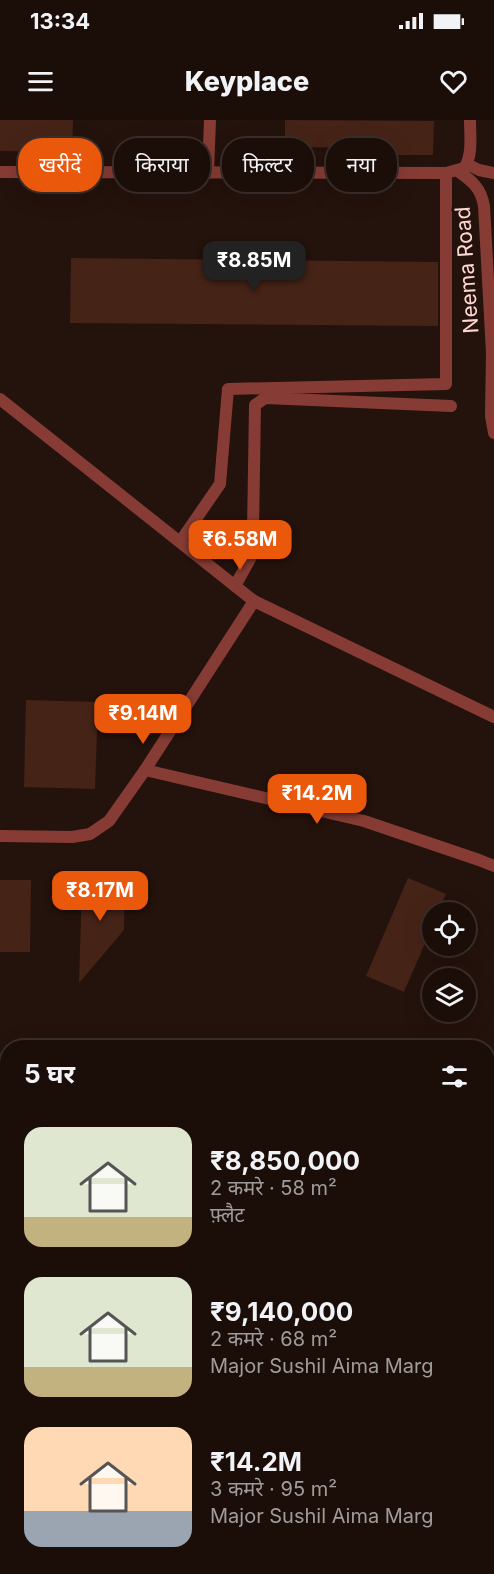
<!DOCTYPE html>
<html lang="hi">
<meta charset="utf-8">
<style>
body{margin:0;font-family:Inter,"Noto Sans Devanagari",sans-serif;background:#241712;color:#f1f3f6;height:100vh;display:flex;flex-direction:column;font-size:22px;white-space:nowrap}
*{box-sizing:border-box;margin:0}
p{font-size:20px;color:#a09c9c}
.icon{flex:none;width:33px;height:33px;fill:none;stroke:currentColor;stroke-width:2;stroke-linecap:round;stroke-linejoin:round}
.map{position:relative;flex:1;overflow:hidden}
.details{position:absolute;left:0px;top:920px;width:495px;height:536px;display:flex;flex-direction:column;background:#1b0e09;border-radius:24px 24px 0 0;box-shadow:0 6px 24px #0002,0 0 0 2px #392e2a}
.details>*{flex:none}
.banner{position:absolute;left:18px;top:18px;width:459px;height:54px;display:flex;gap:12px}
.tools{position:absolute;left:422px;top:782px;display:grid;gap:12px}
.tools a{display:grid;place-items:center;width:54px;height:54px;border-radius:50%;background:#1b0e09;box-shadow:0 6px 24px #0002,0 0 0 2px #392e2a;font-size:30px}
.price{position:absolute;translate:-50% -51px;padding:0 14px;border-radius:12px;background:#ea580c;color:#fff;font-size:20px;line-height:39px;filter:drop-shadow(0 2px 3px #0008)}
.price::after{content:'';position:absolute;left:50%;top:36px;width:18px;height:14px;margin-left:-9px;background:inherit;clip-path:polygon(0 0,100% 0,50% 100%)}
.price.current{background:#222;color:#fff}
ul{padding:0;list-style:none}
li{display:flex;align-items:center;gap:18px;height:150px;padding:0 24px}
li span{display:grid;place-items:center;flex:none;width:168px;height:120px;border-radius:18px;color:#555}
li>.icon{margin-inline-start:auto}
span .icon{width:72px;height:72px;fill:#fffc;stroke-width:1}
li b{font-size:26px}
h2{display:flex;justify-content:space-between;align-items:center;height:72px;padding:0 24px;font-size:26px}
.chip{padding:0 21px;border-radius:24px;background:#1b0e09;box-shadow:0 6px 24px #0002,0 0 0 2px #392e2a;font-size:21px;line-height:54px}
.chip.current{background:#ea580c;color:#fff}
.status{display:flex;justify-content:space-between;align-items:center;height:42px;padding:0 30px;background:#1b0e09;direction:ltr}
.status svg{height:16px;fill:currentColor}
header{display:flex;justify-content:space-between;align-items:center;height:78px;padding:0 24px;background:#1b0e09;font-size:27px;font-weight:800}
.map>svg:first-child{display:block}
.building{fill:#462317}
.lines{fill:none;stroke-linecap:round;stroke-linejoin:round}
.service{stroke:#863c34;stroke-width:12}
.minor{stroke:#863c34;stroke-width:12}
.tertiary{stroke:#863c34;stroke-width:12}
.secondary{stroke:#ff7366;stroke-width:12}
.labels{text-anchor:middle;stroke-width:6;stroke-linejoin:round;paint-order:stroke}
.street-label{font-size:21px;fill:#ffd8cf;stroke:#24120c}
</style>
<div class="status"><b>13:34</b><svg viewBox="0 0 49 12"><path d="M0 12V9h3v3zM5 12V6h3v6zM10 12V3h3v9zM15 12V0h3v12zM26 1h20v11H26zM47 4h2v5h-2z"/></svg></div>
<header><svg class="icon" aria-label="menu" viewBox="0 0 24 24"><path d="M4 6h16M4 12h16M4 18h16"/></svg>Keyplace<svg class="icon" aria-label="heart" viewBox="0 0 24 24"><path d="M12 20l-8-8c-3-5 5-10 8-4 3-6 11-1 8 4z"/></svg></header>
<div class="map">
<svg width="494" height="1454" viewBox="0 0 494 1454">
<rect width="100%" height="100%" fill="#24120c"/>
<g class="building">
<path d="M0,0h73l-1,32 -72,-1z"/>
<path d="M285,0l149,1 -1,34h-50v-7l-98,-1z"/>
<path d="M71,138l367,4v64l-368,-3z"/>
<path d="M26,580l72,2 -3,87 -71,-2z"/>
<path d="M408,758l38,16 -8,18h-6v15l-28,65 -38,-16z"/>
<path d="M0,760h31l-1,72h-30z"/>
<path d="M82,763l43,1 -1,46 -45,53z"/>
</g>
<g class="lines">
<g class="service">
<path d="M467,44l12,6 15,3"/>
<path d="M208,53l2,-53"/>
<path d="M180,422l40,-58 8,-95 218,-5v-211"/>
<path d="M235,466l15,-27 3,-27 2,-127 10,-7 186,8"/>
<path d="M488,1178l6,4"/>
<path d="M488,1234l6,-9"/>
<path d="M488,1294h6"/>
</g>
<g class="minor">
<path d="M458,51c14,10 23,17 26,35l8,147 -1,63 3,17"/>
<path d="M0,52l446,1 18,-5c9,-12 6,-33 6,-48"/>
<path d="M145,650l219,51 115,39 15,6"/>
<path d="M0,716l72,1 18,-3 19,-13 36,-51 109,-169"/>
<path d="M0,978h8"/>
<path d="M0,1105l8,-11"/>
<path d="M488,1340h6"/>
<path d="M0,1439h8"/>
<path d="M67,1454l5,-6"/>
<path d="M265,1454l6,-6"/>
</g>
<path class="tertiary" d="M0,279l254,202 240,116"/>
<g class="secondary">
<path d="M488,1010l6,-9"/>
<path d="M488,1056l6,-9"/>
<path d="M167,1454l4,-6"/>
<path d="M201,1454l4,-6"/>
</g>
</g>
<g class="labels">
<g class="street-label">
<text transform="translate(467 150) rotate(-94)" y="7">Neema Road</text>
</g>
</g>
</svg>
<div class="tools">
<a><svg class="icon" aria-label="locate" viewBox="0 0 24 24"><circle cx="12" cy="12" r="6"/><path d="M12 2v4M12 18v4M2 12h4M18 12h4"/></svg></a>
<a><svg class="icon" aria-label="layers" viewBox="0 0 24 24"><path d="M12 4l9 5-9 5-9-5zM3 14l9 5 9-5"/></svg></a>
</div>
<b class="price current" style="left:254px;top:172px">₹8.85M</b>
<b class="price" style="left:240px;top:451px">₹6.58M</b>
<b class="price" style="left:143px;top:625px">₹9.14M</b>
<b class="price" style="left:317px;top:705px">₹14.2M</b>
<b class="price" style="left:100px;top:802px">₹8.17M</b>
<div class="banner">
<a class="chip current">खरीदें</a>
<a class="chip">किराया</a>
<a class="chip">फ़िल्टर</a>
<a class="chip">नया</a>
</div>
<section class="details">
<h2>5 घर<svg class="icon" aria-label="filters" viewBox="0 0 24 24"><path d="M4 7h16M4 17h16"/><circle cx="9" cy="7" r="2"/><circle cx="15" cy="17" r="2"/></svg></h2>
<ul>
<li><span style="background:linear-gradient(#dfe7d0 75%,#c2b280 0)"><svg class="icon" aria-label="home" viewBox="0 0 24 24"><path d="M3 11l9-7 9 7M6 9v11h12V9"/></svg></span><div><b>₹8,850,000</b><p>2 कमरे · 58 m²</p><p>फ़्लैट</p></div></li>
<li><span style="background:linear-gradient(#dfe7d0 75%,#c2b280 0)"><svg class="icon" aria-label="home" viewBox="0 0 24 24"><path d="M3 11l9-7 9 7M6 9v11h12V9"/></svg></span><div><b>₹9,140,000</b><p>2 कमरे · 68 m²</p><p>Major Sushil Aima Marg</p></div></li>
<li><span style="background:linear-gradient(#ffd9b3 70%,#9aa5b1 0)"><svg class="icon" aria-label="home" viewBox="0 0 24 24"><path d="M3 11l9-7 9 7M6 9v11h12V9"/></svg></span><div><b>₹14.2M</b><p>3 कमरे · 95 m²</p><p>Major Sushil Aima Marg</p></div></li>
</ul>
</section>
</div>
